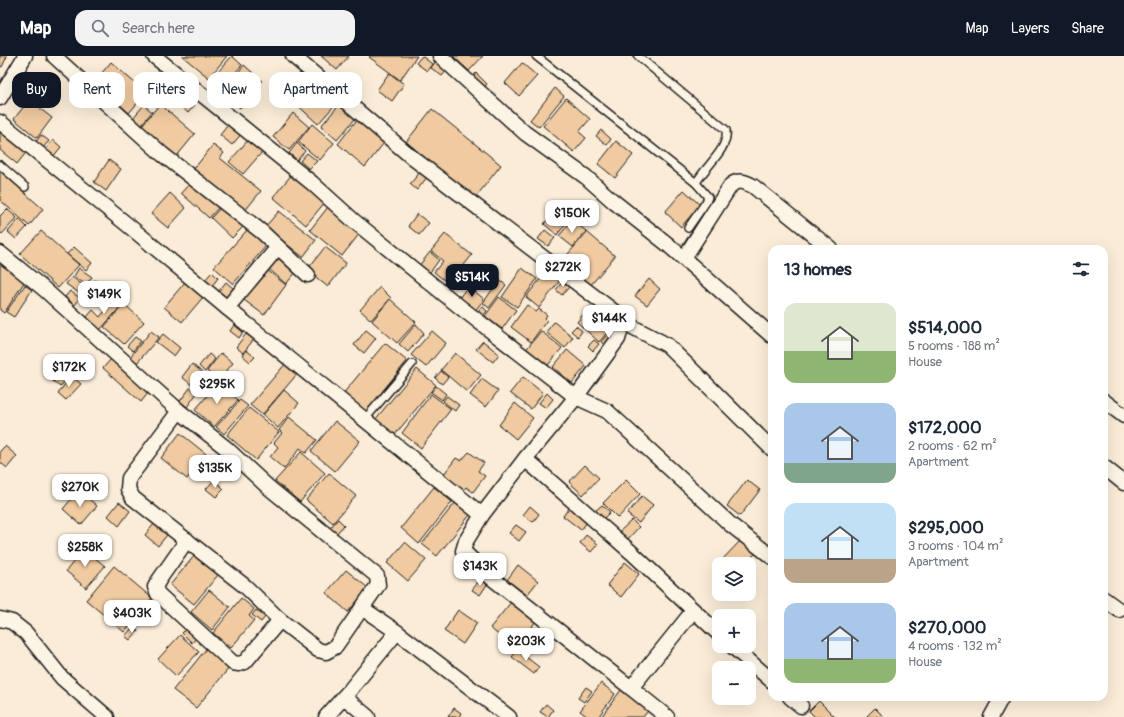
<!DOCTYPE html>
<meta charset="utf-8">
<style>
body{margin:0;font-family:Pangolin,sans-serif;background:#f2f2f3;color:#1f2937;height:100vh;display:flex;flex-direction:column;font-size:15px;white-space:nowrap}
*{box-sizing:border-box;margin:0}
p{font-size:13px;color:#747a83}
.icon{flex:none;width:22px;height:22px;fill:none;stroke:currentColor;stroke-width:2;stroke-linecap:round;stroke-linejoin:round}
.map{position:relative;flex:1;overflow:hidden}
.side{position:absolute;left:768px;top:189px;width:340px;height:456px;display:flex;flex-direction:column;background:#fff;border-radius:12px;box-shadow:0 4px 16px #0002}
.side>*{flex:none}
.guide{position:absolute;left:12px;top:16px;width:380px;height:36px;display:flex;gap:8px}
.tools{position:absolute;left:712px;top:501px;display:grid;gap:8px}
.tools a{display:grid;place-items:center;width:44px;height:44px;border-radius:8px;background:#fff;box-shadow:0 4px 16px #0002;font-size:20px}
.price{position:absolute;translate:-50% -34px;padding:0 9px;border-radius:8px;background:#fff;color:#222;font-size:13px;line-height:26px;filter:drop-shadow(0 1px 2px #0008)}
.price::after{content:'';position:absolute;left:50%;top:24px;width:12px;height:9px;margin-left:-6px;background:inherit;clip-path:polygon(0 0,100% 0,50% 100%)}
.price.selected{background:#111827;color:#fff}
ul{padding:0;list-style:none}
li{display:flex;align-items:center;gap:12px;height:100px;padding:0 16px}
li span{display:grid;place-items:center;flex:none;width:112px;height:80px;border-radius:12px;color:#555}
li>.icon{margin-inline-start:auto}
span .icon{width:48px;height:48px;fill:#fffc;stroke-width:1}
li b{font-size:17px}
h2{display:flex;justify-content:space-between;align-items:center;height:48px;padding:0 16px;font-size:17px}
.tag{padding:0 14px;border-radius:12px;background:#fff;box-shadow:0 4px 16px #0002;font-size:14px;line-height:36px}
.tag.selected{background:#111827;color:#fff}
header{display:flex;align-items:center;gap:24px;box-sizing:border-box;height:56px;padding:0 20px;background:#111827;color:#fff}
header strong{font-size:19px}
nav{display:flex;gap:22px;margin-inline-start:auto;font-size:14px}
.search{width:280px;height:36px;background:#f2f2f3;display:flex;align-items:center;gap:10px;box-sizing:border-box;padding:0 14px;border-radius:12px;color:#747a83;font-size:15px}
.map>svg:first-child{display:block}
.building{fill:#f0caa0;stroke:#1c1c1c}
.lines{fill:none;stroke-linecap:round;stroke-linejoin:round}
.lane-casing{stroke:#1c1c1c;stroke-width:10}
.street-casing{stroke:#1c1c1c;stroke-width:17}
.lane{stroke:#fcf5e5;stroke-width:7}
.street{stroke:#fcf5e5;stroke-width:14}
</style>
<header>
<strong>Map</strong>
<div class="search"><svg class="icon" aria-label="search" viewBox="0 0 24 24"><circle cx="10" cy="10" r="6"/><path d="M15 15l6 6"/></svg>Search here</div>
<nav><a>Map</a><a>Layers</a><a>Share</a></nav>
</header>
<div class="map">
<svg width="1124" height="661" viewBox="0 0 1124 661">
<rect width="100%" height="100%" fill="#faecd7"/>
<filter id="ink" filterUnits="userSpaceOnUse"><feTurbulence type="fractalNoise" baseFrequency=".025" numOctaves="2"/><feDisplacementMap in="SourceGraphic" scale="8" xChannelSelector="R" yChannelSelector="G"/><feConvolveMatrix kernelMatrix="1 2 1 2 8 2 1 2 1" color-interpolation-filters="sRGB"/></filter>
<g filter="url(#ink)">
<g class="building">
<path d="M0,0h7l-5,11 -2,-1z"/>
<path d="M182,0h45l-18,22z"/>
<path d="M232,0l10,9 -15,17 -10,-9z"/>
<path d="M321,0h28l-12,14z"/>
<path d="M370,0h47l-17,24 -31,-23z"/>
<path d="M422,0l10,8 -5,7 -11,-8z"/>
<path d="M453,0h30l-14,15z"/>
<path d="M111,6l35,31 -17,20 -13,-12 -4,5 -22,-19z"/>
<path d="M435,6l12,8 -5,6 -11,-8z"/>
<path d="M522,7l15,13 -18,20 -14,-13z"/>
<path d="M244,9l18,16 -15,18 -18,-15z"/>
<path d="M300,17l7,6 -19,22 -7,-7z"/>
<path d="M389,17l15,11 -12,17 -15,-11z"/>
<path d="M476,17l11,11 -6,7 -11,-11z"/>
<path d="M216,20l30,25 -6,7 -30,-24z"/>
<path d="M315,20l25,23 -22,25 -25,-23z"/>
<path d="M555,32l9,8 -25,31 -9,-7z"/>
<path d="M182,37l13,12 -7,8 -13,-12z"/>
<path d="M566,42l24,21 -11,13 7,6 -12,14 -31,-26z"/>
<path d="M344,43l16,14 -23,27 -16,-14z"/>
<path d="M29,44l23,18 -15,20 -23,-19z"/>
<path d="M160,48l35,30 -19,23 -38,-27z"/>
<path d="M144,49l8,7 -12,14 -8,-7z"/>
<path d="M432,53l69,56 -26,33 -69,-56z"/>
<path d="M293,57l16,14 -20,23 -16,-13z"/>
<path d="M360,60l27,23 -22,28 -27,-23z"/>
<path d="M231,65l12,11 -11,13 -12,-10z"/>
<path d="M312,68l22,19 -14,17 -22,-18z"/>
<path d="M0,73l28,21 -11,14 -17,-14z"/>
<path d="M601,74l10,9 -4,6 -11,-9z"/>
<path d="M41,79l8,6 -8,9 -7,-6z"/>
<path d="M249,83l14,12 -20,23 -14,-12z"/>
<path d="M53,84l8,7 -9,11 -8,-7z"/>
<path d="M616,85l17,14 -18,23 -17,-14z"/>
<path d="M297,87l8,8 -8,9 -8,-7z"/>
<path d="M213,89l11,8 -4,5 41,33 -17,21 -51,-42z"/>
<path d="M307,97l10,8 -8,8 -9,-8z"/>
<path d="M109,104l12,9 -15,22 -12,-9z"/>
<path d="M0,115l43,38 -14,17 -29,-26z"/>
<path d="M421,115l7,5 -11,14 -7,-6z"/>
<path d="M293,117l33,28 -20,24 -33,-28z"/>
<path d="M191,126l28,25 -10,11 -28,-25z"/>
<path d="M684,134l16,15 -19,22 -16,-15z"/>
<path d="M170,137l16,15 -18,20 -17,-14z"/>
<path d="M221,151l22,20 -11,11 -21,-20z"/>
<path d="M328,151l32,26 -18,23 -32,-26z"/>
<path d="M7,153l10,9 -15,16 -2,-2v-16z"/>
<path d="M279,155l37,29 -13,17 -38,-30z"/>
<path d="M554,156l13,10 -10,13 -13,-11z"/>
<path d="M417,158l12,9 -10,12 -11,-9z"/>
<path d="M19,163l8,8 -11,12 -8,-7z"/>
<path d="M572,164l14,11 -13,16 -14,-11z"/>
<path d="M248,173l19,16 -34,39 -19,-17z"/>
<path d="M545,174l10,8 -7,8 -10,-7z"/>
<path d="M41,175l38,34 -21,23 -38,-34z"/>
<path d="M587,176l28,24 -25,30 -28,-25z"/>
<path d="M445,178l27,21 -23,29 -15,-12 9,-11 -12,-10z"/>
<path d="M74,191l18,16 -6,7 -19,-16z"/>
<path d="M325,191l21,16 -18,24 -21,-17z"/>
<path d="M430,196l9,8 -11,15 -10,-8z"/>
<path d="M280,200l17,15 -11,13 -17,-15z"/>
<path d="M0,208l25,17 -21,32 -4,-3z"/>
<path d="M79,212l13,9 -6,8 -12,-9z"/>
<path d="M522,212l15,11 -20,28 -15,-10z"/>
<path d="M548,213l13,10 -22,29 -13,-11z"/>
<path d="M267,214l19,15 -22,30 -20,-15z"/>
<path d="M212,216l6,6 -6,8 -7,-6z"/>
<path d="M72,221l12,9 -5,7 -13,-9z"/>
<path d="M649,223l11,10 -13,16 -12,-9z"/>
<path d="M95,224l11,7 -7,10 -11,-8z"/>
<path d="M499,224l7,5 -17,23 -6,-5z"/>
<path d="M186,225l18,15 -22,26 -18,-15z"/>
<path d="M563,225l7,5 -8,9 -6,-5z"/>
<path d="M226,226l9,8 -9,9 -8,-7z"/>
<path d="M25,229l7,5 -18,27 -8,-5z"/>
<path d="M468,230l16,13 -9,12 -16,-13z"/>
<path d="M380,231l11,11 -20,22 -11,-10z"/>
<path d="M70,235l10,7 -5,7 -10,-8z"/>
<path d="M499,241l17,13 -14,19 -17,-13z"/>
<path d="M115,243l7,6 -22,25 -14,-12 7,-8 7,7z"/>
<path d="M390,243l26,23 -19,21 -25,-22z"/>
<path d="M124,248l20,18 -20,22 -20,-17z"/>
<path d="M527,249l9,7 3,-3 8,6 -2,3 2,2 -16,22 -20,-15z"/>
<path d="M482,250l5,5 -6,7 -5,-4z"/>
<path d="M590,250l23,20 -14,16 -22,-20z"/>
<path d="M609,259l9,9 -3,3 -9,-8z"/>
<path d="M554,266l19,15 -8,11 -19,-16z"/>
<path d="M416,268l8,9 -16,19 -9,-8z"/>
<path d="M234,269l9,7 -4,6 -9,-7z"/>
<path d="M576,270l6,5 -4,6 -7,-6z"/>
<path d="M366,274l10,8 -12,15 -10,-8z"/>
<path d="M151,275l8,6 -22,26 -7,-6z"/>
<path d="M432,275l14,12 -20,24 -15,-12z"/>
<path d="M541,275l21,17 -18,22 -20,-18z"/>
<path d="M610,275l7,6 -10,10 -6,-5z"/>
<path d="M163,278l17,14 -6,8 -18,-14z"/>
<path d="M246,278l8,5 -11,14 -7,-6z"/>
<path d="M135,281l6,4 -8,10 -6,-5z"/>
<path d="M594,284l5,4 -6,7 -5,-5z"/>
<path d="M483,285l16,13 -6,8 -17,-13z"/>
<path d="M385,287l22,18 -43,53 -22,-19z"/>
<path d="M246,294l9,7 -5,5 -8,-7z"/>
<path d="M567,294l19,16 -14,17 -19,-16z"/>
<path d="M221,297l12,10 -15,18 -11,-10z"/>
<path d="M455,297l26,22 -14,17 -26,-22z"/>
<path d="M209,298l6,5 -10,13 -6,-6z"/>
<path d="M112,302l37,34 -8,10 -38,-34z"/>
<path d="M287,306l12,10 -37,43 -12,-10z"/>
<path d="M192,308l22,18 -10,13 -22,-18z"/>
<path d="M62,313l7,7 -9,11 -8,-7z"/>
<path d="M417,313l19,16 -43,52 -19,-16z"/>
<path d="M441,315l7,6 -6,7 -7,-6z"/>
<path d="M72,320l9,8 -15,16 -8,-7z"/>
<path d="M223,320l8,6 -4,5 -7,-6z"/>
<path d="M523,321l20,16 -12,16 -21,-16z"/>
<path d="M482,323l16,12 -12,16 -16,-12z"/>
<path d="M219,326l19,18 -24,27 -19,-17z"/>
<path d="M436,330l10,8 -4,6 -11,-8z"/>
<path d="M190,332l7,5 -10,14 -7,-6z"/>
<path d="M284,334l15,13 -21,25 -15,-13z"/>
<path d="M547,337l6,6 -7,9 -7,-5z"/>
<path d="M431,338l20,15 -30,39 -19,-15z"/>
<path d="M447,340l12,9 -4,6 -12,-10z"/>
<path d="M240,344l8,6 -24,28 -8,-7z"/>
<path d="M515,347l18,15 -17,21 -17,-14z"/>
<path d="M249,352l30,24 -23,28 -29,-25z"/>
<path d="M289,361l28,23 -11,13 -6,-5 -16,21 -14,-12 8,-10 -4,-4 8,-10 -3,-3z"/>
<path d="M335,365l25,20 -25,30 -24,-20z"/>
<path d="M180,377l26,21 -19,25 -26,-21z"/>
<path d="M5,390l12,10 -10,12 -7,-6v-11z"/>
<path d="M301,396l24,21 -25,29 -25,-21z"/>
<path d="M469,396l15,11 -6,8 7,5 -12,16 -7,-5 -4,6 -21,-15 15,-20 5,3z"/>
<path d="M585,409l14,13 -16,17 -14,-13z"/>
<path d="M329,417l27,23 -23,27 -27,-23z"/>
<path d="M214,424l10,9 -8,8 -10,-8z"/>
<path d="M626,424l14,14 -22,24 -15,-15z"/>
<path d="M747,424l13,10 -20,26 -13,-10z"/>
<path d="M434,431l18,15 -33,42 -18,-16z"/>
<path d="M79,434l18,16 -16,19 -18,-16z"/>
<path d="M642,440l11,9 -14,18 -12,-9z"/>
<path d="M119,446l11,9 -11,15 -11,-10z"/>
<path d="M455,447l15,12 -33,41 -15,-12z"/>
<path d="M602,449l8,7 -8,8 -8,-8z"/>
<path d="M530,450l9,8 -6,8 -10,-7z"/>
<path d="M569,452l18,14 -6,8 -18,-14z"/>
<path d="M338,463l6,6 -8,9 -6,-6z"/>
<path d="M632,464l7,7 -12,13 -8,-8z"/>
<path d="M154,468l13,11 -9,11 -13,-11z"/>
<path d="M516,469l10,7 -7,9 -10,-8z"/>
<path d="M586,479l12,9 -7,8 -11,-9z"/>
<path d="M742,483l14,14 -12,11h-23l-1,-2z"/>
<path d="M405,486l21,18 -18,21 -21,-18z"/>
<path d="M84,493l21,17 -19,22 -20,-17z"/>
<path d="M195,499l23,20 -24,29 -24,-19z"/>
<path d="M625,506l14,12 -18,23 -14,-12z"/>
<path d="M518,509l20,16 -11,14 -20,-15z"/>
<path d="M114,510l38,32 -28,34 -38,-32z"/>
<path d="M346,514l22,18 -20,24 -22,-19z"/>
<path d="M481,522l7,5 -8,12 -8,-5z"/>
<path d="M209,534l21,17 -18,23 -21,-18z"/>
<path d="M241,542l13,11 -5,7 5,4 -23,28 -18,-15z"/>
<path d="M512,545l24,20 -21,27 -25,-20z"/>
<path d="M256,554l9,7 -4,5 -9,-7z"/>
<path d="M458,554l19,13 -14,21 -19,-13z"/>
<path d="M133,571l5,4 -8,9 -5,-4z"/>
<path d="M187,572l10,9 -5,6 -10,-10z"/>
<path d="M180,579l19,17 -23,24 -18,-17z"/>
<path d="M206,593l23,19 -33,40 -23,-18z"/>
<path d="M517,594l22,17 -5,7 -22,-17z"/>
<path d="M601,627l14,11 -17,23h-10l-8,-6z"/>
<path d="M586,631l6,4 -8,11 -6,-4z"/>
<path d="M621,634l27,21 -5,6h-42z"/>
<path d="M819,645l16,16h-20l-6,-6z"/>
<path d="M546,648l7,6 -5,7 -8,-5z"/>
<path d="M454,652l7,5 -2,4h-11z"/>
<path d="M875,652l9,9h-18z"/>
</g>
<g class="lines">
<g class="lane-casing">
<g id="lane">
<path d="M536,0l160,127"/>
<path d="M638,0l88,74c3,20 -21,36 -30,53l12,14 -2,5 -18,26"/>
<path d="M0,109l25,22"/>
<path d="M365,363l47,-55"/>
</g>
</g>
<g class="street-casing">
<g id="street">
<path d="M54,0l108,98 100,78 16,15 -51,61"/>
<path d="M154,0l158,127 42,38 106,86 116,90 31,14 124,114 41,32"/>
<path d="M293,0l121,103 202,154 7,9 -5,17 -42,58 -51,62 -43,56 -16,26 -3,10 25,24 143,113 62,-77"/>
<path d="M440,0l85,77 61,44 27,24 53,42 106,93"/>
<path d="M0,42l25,-42"/>
<path d="M0,66l129,104 98,82 255,207"/>
<path d="M278,191l30,28"/>
<path d="M0,197l44,36 135,122 47,37 42,39 109,89 1,9 -43,62 -9,5 -8,-2 -38,-30 -34,-33 -113,-89 -5,-9 1,-11 50,-67"/>
<path d="M684,202l47,-73c8,-6 14,-3 22,1l78,63"/>
<path d="M623,266l44,23 105,104"/>
<path d="M1104,345l20,15"/>
<path d="M525,403l106,93 88,82"/>
<path d="M1104,411l20,16"/>
<path d="M187,484l-28,40 -4,7 3,7 75,69 6,1 6,-2 35,-42"/>
<path d="M1104,543l15,11"/>
<path d="M362,552l35,24 112,85"/>
<path d="M0,563l12,3 14,11 36,45 45,39"/>
<path d="M732,590l40,35"/>
<path d="M631,632l36,29"/>
<path d="M344,641l24,20"/>
<path d="M790,641l11,9"/>
<path d="M326,661l24,-27 47,-58"/>
<path d="M991,661l11,-20"/>
</g>
</g>
<use href="#lane" class="lane"/>
<use href="#street" class="street"/>
</g>
</g>
</svg>
<div class="tools">
<a><svg class="icon" aria-label="layers" viewBox="0 0 24 24"><path d="M12 4l9 5-9 5-9-5zM3 14l9 5 9-5"/></svg></a>
<a>+</a>
<a>−</a>
</div>
<b class="price" style="left:572px;top:178px">$150K</b>
<b class="price" style="left:563px;top:232px">$272K</b>
<b class="price selected" style="left:472px;top:242px">$514K</b>
<b class="price" style="left:104px;top:259px">$149K</b>
<b class="price" style="left:609px;top:283px">$144K</b>
<b class="price" style="left:69px;top:332px">$172K</b>
<b class="price" style="left:217px;top:349px">$295K</b>
<b class="price" style="left:215px;top:433px">$135K</b>
<b class="price" style="left:80px;top:452px">$270K</b>
<b class="price" style="left:85px;top:512px">$258K</b>
<b class="price" style="left:480px;top:531px">$143K</b>
<b class="price" style="left:132px;top:578px">$403K</b>
<b class="price" style="left:526px;top:606px">$203K</b>
<div class="guide">
<a class="tag selected">Buy</a>
<a class="tag">Rent</a>
<a class="tag">Filters</a>
<a class="tag">New</a>
<a class="tag">Apartment</a>
</div>
<section class="side">
<h2>13 homes<svg class="icon" aria-label="filters" viewBox="0 0 24 24"><path d="M4 7h16M4 17h16"/><circle cx="9" cy="7" r="2"/><circle cx="15" cy="17" r="2"/></svg></h2>
<ul>
<li><span style="background:linear-gradient(#dfe7d0 60%,#8fb573 0)"><svg class="icon" aria-label="home" viewBox="0 0 24 24"><path d="M3 11l9-7 9 7M6 9v11h12V9"/></svg></span><div><b>$514,000</b><p>5 rooms · 188 m²</p><p>House</p></div></li>
<li><span style="background:linear-gradient(#a9c7e8 75%,#7fa58c 0)"><svg class="icon" aria-label="home" viewBox="0 0 24 24"><path d="M3 11l9-7 9 7M6 9v11h12V9"/></svg></span><div><b>$172,000</b><p>2 rooms · 62 m²</p><p>Apartment</p></div></li>
<li><span style="background:linear-gradient(#bfe0f5 70%,#b9a48a 0)"><svg class="icon" aria-label="home" viewBox="0 0 24 24"><path d="M3 11l9-7 9 7M6 9v11h12V9"/></svg></span><div><b>$295,000</b><p>3 rooms · 104 m²</p><p>Apartment</p></div></li>
<li><span style="background:linear-gradient(#a9c7e8 70%,#8fb573 0)"><svg class="icon" aria-label="home" viewBox="0 0 24 24"><path d="M3 11l9-7 9 7M6 9v11h12V9"/></svg></span><div><b>$270,000</b><p>4 rooms · 132 m²</p><p>House</p></div></li>
</ul>
</section>
</div>
